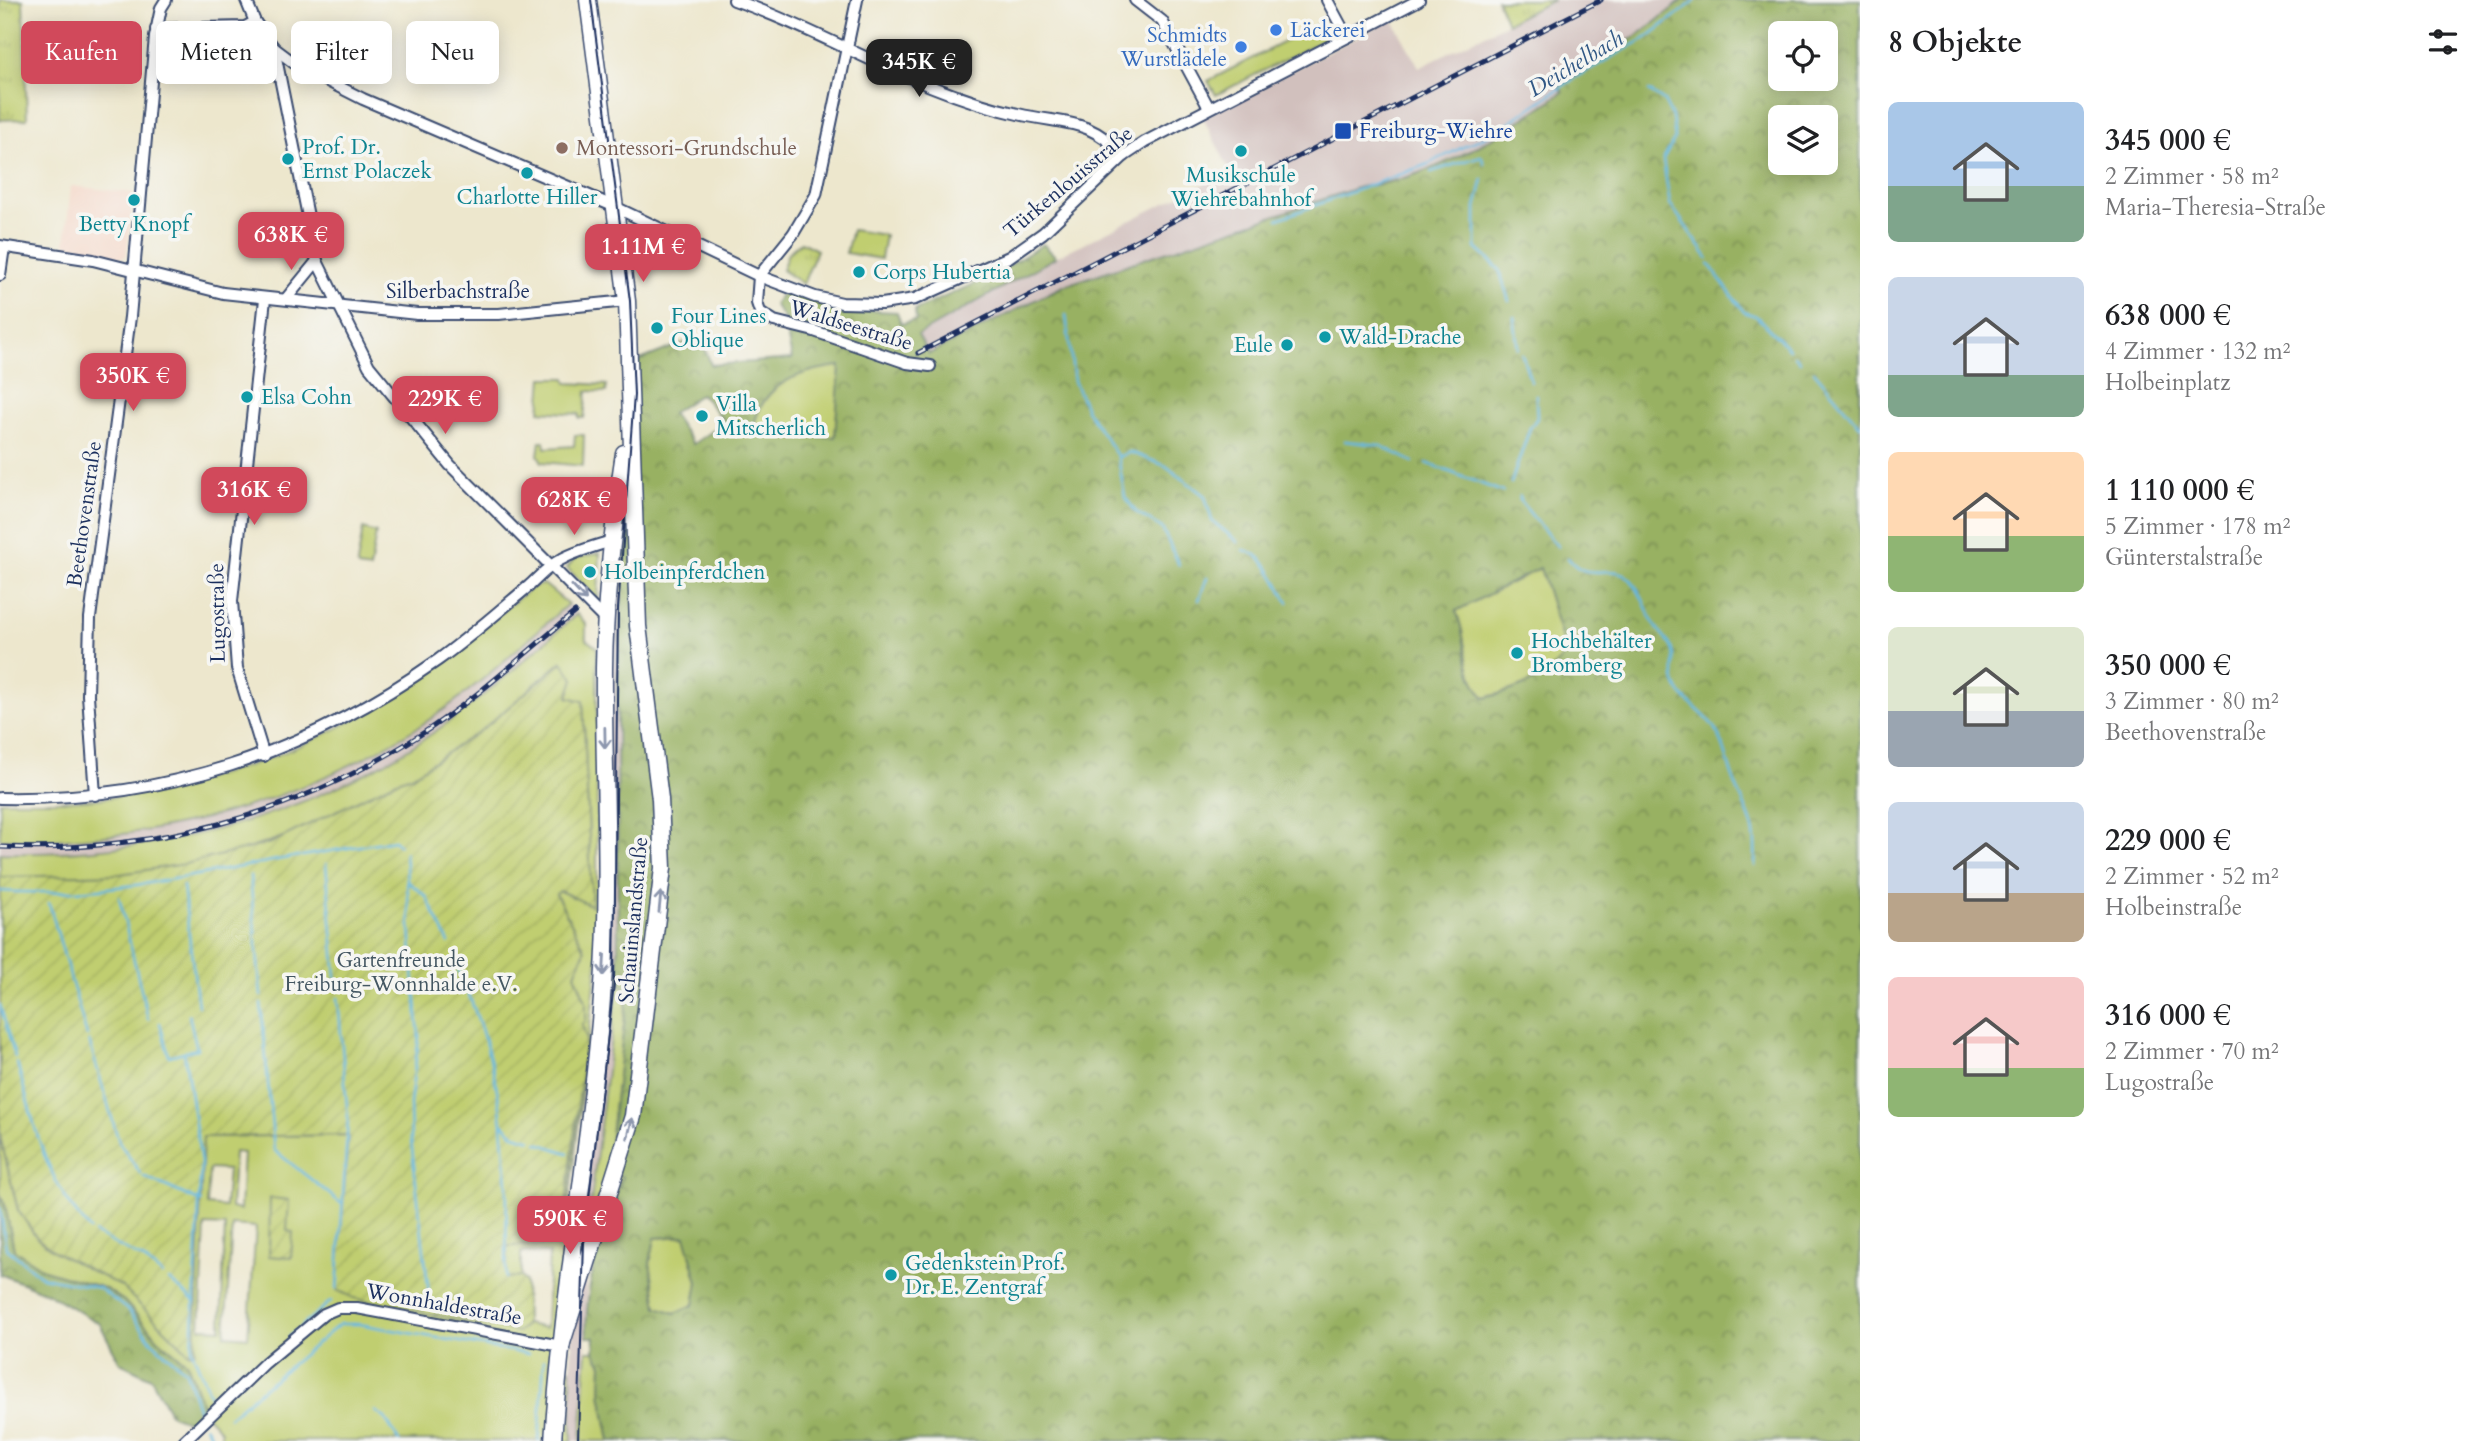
<!DOCTYPE html>
<html lang="de">
<meta charset="utf-8">
<style>
body{margin:0;font-family:Cardo,serif;background:#f2f2f2;color:#202124;height:100vh;display:flex;flex-direction:column;font-size:26px;white-space:nowrap}
*{box-sizing:border-box;margin:0}
p{font-size:23px;color:#757577}
.icon{flex:none;width:38px;height:38px;fill:none;stroke:currentColor;stroke-width:2;stroke-linecap:round;stroke-linejoin:round}
.map{position:relative;flex:1;overflow:hidden}
.details{display:flex;flex-direction:column;background:#fff;width:630px}
.details>*{flex:none}
.banner{position:absolute;left:21px;top:21px;width:665px;height:63px;display:flex;gap:14px}
.fabs{position:absolute;left:1768px;top:21px;display:grid;gap:14px}
.fabs a{display:grid;place-items:center;width:70px;height:70px;border-radius:10px;background:#fff;box-shadow:0 4px 18px #0003;font-size:35px}
.price{position:absolute;translate:-50% -60px;padding:0 16px;border-radius:14px;background:#d1495b;color:#fff;font-size:23px;line-height:46px;filter:drop-shadow(0 2px 4px #0008)}
.price::after{content:'';position:absolute;left:50%;top:42px;width:21px;height:16px;margin-left:-10px;background:inherit;clip-path:polygon(0 0,100% 0,50% 100%)}
.price.on{background:#222;color:#fff}
ul{padding:0;list-style:none}
li{display:flex;align-items:center;gap:21px;height:175px;padding:0 28px}
li span{display:grid;place-items:center;flex:none;width:196px;height:140px;border-radius:10px;color:#555}
li>.icon{margin-inline-start:auto}
span .icon{width:84px;height:84px;fill:#fffc;stroke-width:1}
li b{font-size:30px}
h2{display:flex;justify-content:space-between;align-items:center;height:84px;padding:0 28px;font-size:30px}
.tag{padding:0 24px;border-radius:10px;background:#fff;box-shadow:0 4px 18px #0003;font-size:24px;line-height:63px}
.tag.on{background:#d1495b;color:#fff}
main{display:flex;flex:1;min-height:0}
.map>svg:first-child{display:block}
.built{fill:#f5d3c2}
.industrial{fill:#d1c0bd}
.grass{fill:#c0ce70;stroke:#6e7e67;stroke-width:2;fill-rule:evenodd}
.forest{fill:url(#forest-crowns);stroke:#5a7060;stroke-width:2;fill-rule:evenodd}
.park{fill:url(#park-tufts);stroke:#6e7e67;stroke-width:2}
.garden{fill:url(#garden-furrows);stroke:#6e7e67;stroke-width:2}
.lines{fill:none;stroke-linecap:round;stroke-linejoin:round}
.stream{stroke:#64b8e0;stroke-width:2.5}
.street-casing{stroke:#3a4b6f;stroke-width:14}
.secondary-casing{stroke:#3a4b6f;stroke-width:19}
.street{stroke:#fff;stroke-width:10}
.secondary{stroke:#fff;stroke-width:16}
.tram{stroke:#1b2f5e;stroke-width:2}
.rail-casing{stroke:#1b2f5e;stroke-width:5}
.rail{stroke:#f6f6f2;stroke-width:2.5;stroke-dasharray:8;stroke-linecap:butt}
.oneway{stroke:#8d97ae}
.shop-dot{fill:#3f7fe0;stroke:#f6f6f2;stroke-width:2.5}
.transit-dot{fill:#1a4fb4;stroke:#f6f6f2;stroke-width:2.5}
.education-dot{fill:#8d6e63;stroke:#f6f6f2;stroke-width:2.5}
.culture-dot{fill:#0f9aa8;stroke:#f6f6f2;stroke-width:2.5}
.labels{text-anchor:middle;stroke-width:7;stroke-linejoin:round;paint-order:stroke}
.shop-label{font-size:21px;fill:#366cbe;stroke:#f6f6f2;text-anchor:start}
.transit-label{font-size:21px;fill:#164399;stroke:#f6f6f2;text-anchor:start}
.culture-label{font-size:21px;fill:#0d838f;stroke:#f6f6f2;text-anchor:start}
.education-label{font-size:21px;fill:#785e54;stroke:#f6f6f2;text-anchor:start}
.street-label{font-size:21px;fill:#1b2f5e;stroke:#f6f6f2}
.park-label{font-size:21px;fill:#445762;stroke:#f6f6f2}
.water-label{font-size:23px;font-style:italic;fill:#315885;stroke:#f6f6f2}
</style>
<main>
<div class="map">
<svg width="1860" height="1441" viewBox="0 0 1860 1441">
<defs>
<pattern id="forest-crowns" width="20" height="18" patternUnits="userSpaceOnUse" patternTransform="scale(1.75)"><rect width="20" height="18" fill="#98b162"/><path d="M2 6a3 3 0 1 1 6 0M12 15a3 3 0 1 1 6 0" fill="none" stroke="#7b9054"/></pattern>
<pattern id="park-tufts" width="24" height="20" patternUnits="userSpaceOnUse" patternTransform="scale(1.75)"><rect width="24" height="20" fill="#c0ce70"/><path d="M3 7l-1-3M5 7V3M7 7l1-3M15 17l-1-3M17 17v-4M19 17l1-3" fill="none" stroke="#a4b163"/></pattern>
<pattern id="garden-furrows" width="10" height="10" patternUnits="userSpaceOnUse" patternTransform="scale(1.75)"><rect width="10" height="10" fill="#c0ce70"/><path d="M-1 1l2-2M0 10L10 0M9 11l2-2" fill="none" stroke="#a4b163"/></pattern>
</defs>
<rect width="100%" height="100%" fill="#f6f6f2"/>
<filter id="ink" filterUnits="userSpaceOnUse"><feTurbulence type="fractalNoise" baseFrequency=".0143" numOctaves="2"/><feDisplacementMap in="SourceGraphic" scale="14" xChannelSelector="R" yChannelSelector="G"/><feConvolveMatrix kernelMatrix="1 2 1 2 8 2 1 2 1" color-interpolation-filters="sRGB"/></filter>
<filter id="wash" filterUnits="userSpaceOnUse"><feTurbulence type="fractalNoise" baseFrequency=".00686" numOctaves="4" result="noise"/><feDisplacementMap in="SourceGraphic" scale="28" xChannelSelector="R" yChannelSelector="G"/><feGaussianBlur stdDeviation="1.57" result="paint"/><feColorMatrix in="noise" values="0 0 0 0 0 0 0 0 0 0 0 0 0 0 0 0 0 1.4 0 .05"/><feComposite in="paint" operator="in"/></filter>
<g filter="url(#wash)">
<rect width="100%" height="100%" fill="#ede7cd"/>
<path class="built" d="M71,186l63,7 -8,63 -6,2 -55,-14z"/>
<g class="industrial">
<path d="M1554,0h129l-38,30 -86,57 4,5 -63,43 -57,27 -52,22 -31,3 -297,99 -134,68 -12,-19 139,-78 174,-86 -27,-53 37,-20 152,-79 27,48z"/>
<path d="M624,462l6,27 -13,199 1,293 -31,252 -2,187 -4,2v19h-9l-1,-73 5,-122 23,-183 9,-380z"/>
<path d="M560,595l26,29v16l-66,58 -115,79 -81,42 -324,58v-66l38,1 232,-39 213,-114z"/>
</g>
<g class="grass">
<path d="M1319,24l8,14 -111,57 -8,-14z"/>
<path d="M852,230l33,5 -4,24 -35,-6z"/>
<path d="M841,365l-6,72 -82,-3c5,-49 44,-63 88,-69z"/>
<path d="M543,378h23l1,5 40,2 -1,7 -19,-1 -3,27h-5v-4l-39,-3z"/>
<path d="M575,435h9l-1,31 -41,-4 -4,-7 2,-14h4l1,7 29,-2z"/>
<path d="M363,529l13,4 -6,36 -12,-2 -1,-3z"/>
<path d="M1540,568l26,83c-13,27 -53,40 -81,47 -26,-29 -15,-59 -30,-87z"/>
<path d="M544,584l24,20c-49,43 -97,90 -153,125 -125,77 -267,117 -415,110v-38c35,0 71,1 106,-3 104,-13 211,-49 297,-110 45,-32 87,-68 130,-101z"/>
<path d="M577,614l9,10v16l11,7v319l-47,396 1,6 20,1 1,72h-351v-10l-15,-16 -19,-52 -29,-24 -34,-38 -20,-13 -60,-18 -30,-20 -9,-45 -5,-11v-58l18,74 20,29 17,13 66,34 74,64 7,-213 146,-2 -11,155 18,8 163,34 8,-8 20,4 3,-75 -28,-1v25l-15,1 1,-32 54,-1 25,-207 -4,-15 4,-1v-20l-11,-28 9,-20v-7l-29,-53 5,-3 32,14 -9,-204 -15,-4 -7,-35 -78,67 -71,47 -7,1c-86,54 -186,88 -287,98 -39,3 -79,2 -118,2v-24c151,3 297,-31 424,-114 55,-36 103,-82 153,-125zM234,1152l9,1 -3,57 -9,-2zM209,1169l19,1 -3,37 -18,-2zM205,1225l20,1 -4,103 -21,-1zM232,1225l24,2 -8,110 -23,-2z"/>
<path d="M618,981l10,10 -21,178 15,8 -22,66 -13,-9z"/>
<path d="M685,1236l13,46 -4,23 -19,8 -18,-6 -7,-44 5,-25z"/>
<path d="M587,1351h7l8,13 -1,29 9,48h-29z"/>
</g>
<g class="forest">
<path d="M1683,0h177v1441h-1250l-9,-48 1,-29 -8,-13 1,-14h-8c-4,-56 18,-107 35,-160l-15,-8 21,-178 -10,-10 -1,-293 18,-326 51,-20 5,7 14,-1 6,17 81,-6 -8,-40 -10,-15 10,-13 55,18 58,3 4,12 15,-4 -1,-10 81,-36 47,-30 13,13 -138,78 11,19 134,-68 297,-99c75,-8 142,-53 203,-95l-5,-6 87,-56zM1780,33h45v46h-45zM1780,117h45v46h-45zM840,366l-5,71 -82,-3c4,-48 44,-63 87,-68zM701,394l24,28 -32,22 -21,-31zM1540,568l26,83c-13,27 -53,40 -81,47 -23,-26 -17,-59 -29,-87zM685,1236l13,46 -4,23 -19,8 -18,-6 -7,-44 5,-25z"/>
<path d="M0,1194l5,11 9,45 30,20 60,18 20,13 34,38 29,24 19,52 -14,8 -21,-8 -20,-37 -31,-15 -20,-39 -53,-31 -47,-19z"/>
</g>
<g class="park">
<path d="M0,0h23l4,119 -27,1z"/>
<path d="M1497,0h57l-47,23z"/>
<path d="M801,242l16,8 -14,34 -21,-14 6,-17z"/>
<path d="M600,553l-2,45 -1,1 -30,-31 8,-10z"/>
</g>
<g class="garden">
<path d="M562,662l12,17 -6,18 15,4 9,205 -32,-15 -4,3 29,56 -10,24 11,28v20l-4,2 4,14 -25,208h-54l-1,32 15,-1 4,4 1,43 -8,8 -164,-34 -17,-8 11,-155 -145,2 -8,214 -6,2 -68,-67 -66,-34 -17,-13 -20,-29 -18,-74v-259l120,-3 65,-10 86,-21 134,-66 7,-1 71,-47z"/>
<path d="M270,1198l19,2 -2,31 6,1 -2,26 -22,-2z"/>
</g>
<g class="lines">
<g class="stream">
<path d="M1649,91l15,10 8,16 3,21 -12,22 7,44 38,54"/>
<path d="M1431,172l50,-16 3,7"/>
<path d="M1483,179l-7,28v41l23,21 10,32"/>
<path d="M1278,219l150,-55 68,-33 82,-55 68,-38 50,-38"/>
<path d="M1709,264l35,48 12,4 33,33"/>
<path d="M1066,315l8,66 12,28 32,48 7,40 11,15 26,16 17,37"/>
<path d="M1514,317l4,31"/>
<path d="M1522,354l9,28"/>
<path d="M1795,356l5,6"/>
<path d="M1814,371l46,55"/>
<path d="M1345,441l34,4 34,17"/>
<path d="M1118,457l12,-5 36,14 39,30 7,25 26,21"/>
<path d="M1426,463l77,29"/>
<path d="M1511,483l19,-55 7,-10 -1,-23"/>
<path d="M1520,496v5l38,46"/>
<path d="M1243,550c23,3 35,35 45,52"/>
<path d="M1568,558c20,27 43,3 61,20 12,11 17,33 26,47 5,9 15,15 18,26 3,10 -1,21 2,31 5,17 28,29 38,44 12,17 14,36 21,54 15,40 23,41 21,86"/>
<path d="M1199,600l8,-22"/>
<path d="M405,852l2,29 19,15 23,47"/>
<path d="M302,856l92,-16 5,5"/>
<path d="M326,864l11,124"/>
<path d="M250,876l11,120"/>
<path d="M407,882l7,102"/>
<path d="M183,886l15,120"/>
<path d="M0,891c101,7 199,-17 299,-35"/>
<path d="M119,897l29,122"/>
<path d="M49,903l38,133"/>
<path d="M455,962c23,51 41,105 47,161l13,12 16,5"/>
<path d="M415,989l4,48 -9,66 1,37 18,154"/>
<path d="M261,1003l13,147 68,54"/>
<path d="M0,1005l15,52"/>
<path d="M160,1023l9,33 15,-4 17,110 -9,188 21,53"/>
<path d="M89,1041l30,101 21,31"/>
<path d="M184,1052l13,-3 -8,-34"/>
<path d="M17,1063c18,64 27,116 73,167"/>
<path d="M502,1124l5,60 -1,94"/>
<path d="M538,1143l30,10"/>
<path d="M143,1176l58,26"/>
<path d="M0,1208l6,40 36,29 57,11 30,23 23,31 34,29 16,49"/>
<path d="M94,1233l49,26 20,16"/>
<path d="M169,1280l26,22"/>
<path d="M337,1289l11,-170 -10,-121"/>
<path d="M289,1337l42,-36"/>
<path d="M215,1401l17,-15"/>
<path d="M375,1411l10,7 14,23"/>
<path d="M229,1417l111,-93h19l169,30"/>
<path d="M205,1426l9,15"/>
<path d="M539,1441l5,-82"/>
</g>
</g>
</g>
<g filter="url(#ink)">
<g class="lines">
<g class="street-casing">
<g id="street">
<path d="M246,0l9,22 19,26 43,213 52,105 81,99 156,156"/>
<path d="M734,0c97,34 183,92 284,114 48,11 70,3 106,42"/>
<path d="M857,0l-41,195 -23,39 -34,42 -2,27 3,9 14,9 40,10 93,32 23,3"/>
<path d="M1135,0l27,21 47,87"/>
<path d="M1327,0l20,37"/>
<path d="M156,29l89,-2 10,-5"/>
<path d="M274,48l24,18 65,33 250,107 146,70 56,21 27,6 40,1 33,-5 94,-42 34,-24 81,-77 21,-14 274,-142"/>
<path d="M0,246l93,14 130,33 194,21h82l128,-13"/>
<path d="M0,275l4,-28"/>
<path d="M286,299l31,-38"/>
<path d="M264,756l-27,-88 -5,-67 33,-302"/>
<path d="M95,795l-7,-100 2,-77 40,-301 25,-280 6,-29 5,-8"/>
<path d="M0,798c164,3 305,-44 438,-138 32,-23 61,-49 91,-74 10,-9 20,-21 33,-27 15,-8 33,-13 50,-18"/>
<path d="M184,1441l81,-78 59,-49 14,-6h19l204,38"/>
</g>
</g>
<g class="secondary-casing">
<g id="secondary">
<path d="M561,1346l72,-230 30,-248 -3,-69 -22,-173 -11,-325 -39,-301"/>
<path d="M553,1441c10,-153 39,-304 50,-456 8,-106 0,-212 1,-317 1,-72 9,-144 20,-215"/>
</g>
</g>
<use href="#street" class="street"/>
<use href="#secondary" class="secondary"/>
<path class="tram" d="M578,1441l6,-199 30,-258 4,-375 16,-214 -4,-94 -39,-301"/>
<g class="rail-casing">
<g id="rail">
<path d="M918,353l683,-353"/>
<path d="M0,847c148,7 295,-31 420,-112 56,-36 104,-81 155,-123"/>
</g>
</g>
<use href="#rail" class="rail"/>
</g>
<defs><path id="oneway-shaft" d="M-6 0H5M1.5-3L5.5 0L1.5 3" fill="none" stroke-width="1.6" stroke-linecap="round" stroke-linejoin="round" transform="scale(1.75)"/></defs>
<g class="oneway">
<use href="#oneway-shaft" transform="translate(579 593) rotate(47)"/>
<use href="#oneway-shaft" transform="translate(605 738) rotate(89)"/>
<use href="#oneway-shaft" transform="translate(660 902) rotate(-84)"/>
<use href="#oneway-shaft" transform="translate(604 965) rotate(93)"/>
<use href="#oneway-shaft" transform="translate(630 1128) rotate(-77)"/>
</g>
</g>
<g class="shop-dot">
<circle cx="1276" cy="30" r="7"/>
<circle cx="1241" cy="47" r="7"/>
</g>
<rect class="transit-dot" x="1334" y="122" width="18" height="18" rx="3.5"/>
<circle class="education-dot" cx="562" cy="148" r="7"/>
<g class="culture-dot">
<circle cx="1241" cy="151" r="7"/>
<circle cx="288" cy="159" r="7"/>
<circle cx="527" cy="173" r="7"/>
<circle cx="134" cy="200" r="7"/>
<circle cx="859" cy="272" r="7"/>
<circle cx="657" cy="328" r="7"/>
<circle cx="1325" cy="337" r="7"/>
<circle cx="1287" cy="345" r="7"/>
<circle cx="247" cy="397" r="7"/>
<circle cx="702" cy="416" r="7"/>
<circle cx="590" cy="572" r="7"/>
<circle cx="1517" cy="653" r="7"/>
<circle cx="891" cy="1275" r="7"/>
</g>
<g class="labels">
<g class="shop-label">
<text x="1290" y="37">Läckerei</text>
<text x="1227" y="42" text-anchor="end">Schmidts<tspan x="1227" dy="24">Wurstlädele</tspan></text>
</g>
<g class="transit-label">
<text x="1359" y="138">Freiburg-Wiehre</text>
</g>
<g class="culture-label">
<text x="302" y="154">Prof. Dr.<tspan x="302" dy="24">Ernst Polaczek</tspan></text>
<text x="1241" y="182" text-anchor="middle">Musikschule<tspan x="1241" dy="24">Wiehrebahnhof</tspan></text>
<text x="527" y="204" text-anchor="middle">Charlotte Hiller</text>
<text x="134" y="231" text-anchor="middle">Betty Knopf</text>
<text x="873" y="279">Corps Hubertia</text>
<text x="671" y="323">Four Lines<tspan x="671" dy="24">Oblique</tspan></text>
<text x="1339" y="344">Wald-Drache</text>
<text x="1273" y="352" text-anchor="end">Eule</text>
<text x="261" y="404">Elsa Cohn</text>
<text x="716" y="411">Villa<tspan x="716" dy="24">Mitscherlich</tspan></text>
<text x="604" y="579">Holbeinpferdchen</text>
<text x="1531" y="648">Hochbehälter<tspan x="1531" dy="24">Bromberg</tspan></text>
<text x="905" y="1270">Gedenkstein Prof.<tspan x="905" dy="24">Dr. E. Zentgraf</tspan></text>
</g>
<g class="education-label">
<text x="576" y="155">Montessori-Grundschule</text>
</g>
<g class="street-label">
<text transform="translate(1068 182) rotate(-40)" y="7">Türkenlouisstraße</text>
<text x="458" y="298">Silberbachstraße</text>
<text transform="translate(851 325) rotate(17)" y="7">Waldseestraße</text>
<text transform="translate(84 514) rotate(-82)" y="7">Beethovenstraße</text>
<text transform="translate(217 613) rotate(-91)" y="7">Lugostraße</text>
<text transform="translate(633 920) rotate(-85)" y="7">Schauinslandstraße</text>
<text transform="translate(444 1304) rotate(10)" y="7">Wonnhaldestraße</text>
</g>
<g class="park-label">
<text x="401" y="967">Gartenfreunde<tspan x="401" dy="24">Freiburg-Wonnhalde e.V.</tspan></text>
</g>
<g class="water-label">
<text transform="translate(1575 63) rotate(-31)" y="8">Deichelbach</text>
</g>
</g>
</svg>
<div class="fabs">
<a><svg class="icon" aria-label="locate" viewBox="0 0 24 24"><circle cx="12" cy="12" r="6"/><path d="M12 2v4M12 18v4M2 12h4M18 12h4"/></svg></a>
<a><svg class="icon" aria-label="layers" viewBox="0 0 24 24"><path d="M12 4l9 5-9 5-9-5zM3 14l9 5 9-5"/></svg></a>
</div>
<b class="price on" style="left:919px;top:99px">345K €</b>
<b class="price" style="left:291px;top:272px">638K €</b>
<b class="price" style="left:643px;top:284px">1.11M €</b>
<b class="price" style="left:133px;top:413px">350K €</b>
<b class="price" style="left:445px;top:436px">229K €</b>
<b class="price" style="left:254px;top:527px">316K €</b>
<b class="price" style="left:574px;top:537px">628K €</b>
<b class="price" style="left:570px;top:1256px">590K €</b>
<div class="banner">
<a class="tag on">Kaufen</a>
<a class="tag">Mieten</a>
<a class="tag">Filter</a>
<a class="tag">Neu</a>
</div>
</div>
<section class="details">
<h2>8 Objekte<svg class="icon" aria-label="filters" viewBox="0 0 24 24"><path d="M4 7h16M4 17h16"/><circle cx="9" cy="7" r="2"/><circle cx="15" cy="17" r="2"/></svg></h2>
<ul>
<li><span style="background:linear-gradient(#a9c7e8 60%,#7fa58c 0)"><svg class="icon" aria-label="home" viewBox="0 0 24 24"><path d="M3 11l9-7 9 7M6 9v11h12V9"/></svg></span><div><b>345 000 €</b><p>2 Zimmer · 58 m²</p><p>Maria-Theresia-Straße</p></div></li>
<li><span style="background:linear-gradient(#c9d6e8 70%,#7fa58c 0)"><svg class="icon" aria-label="home" viewBox="0 0 24 24"><path d="M3 11l9-7 9 7M6 9v11h12V9"/></svg></span><div><b>638 000 €</b><p>4 Zimmer · 132 m²</p><p>Holbeinplatz</p></div></li>
<li><span style="background:linear-gradient(#ffd9b3 60%,#8fb573 0)"><svg class="icon" aria-label="home" viewBox="0 0 24 24"><path d="M3 11l9-7 9 7M6 9v11h12V9"/></svg></span><div><b>1 110 000 €</b><p>5 Zimmer · 178 m²</p><p>Günterstalstraße</p></div></li>
<li><span style="background:linear-gradient(#dfe7d0 60%,#9aa5b1 0)"><svg class="icon" aria-label="home" viewBox="0 0 24 24"><path d="M3 11l9-7 9 7M6 9v11h12V9"/></svg></span><div><b>350 000 €</b><p>3 Zimmer · 80 m²</p><p>Beethovenstraße</p></div></li>
<li><span style="background:linear-gradient(#c9d6e8 65%,#b9a48a 0)"><svg class="icon" aria-label="home" viewBox="0 0 24 24"><path d="M3 11l9-7 9 7M6 9v11h12V9"/></svg></span><div><b>229 000 €</b><p>2 Zimmer · 52 m²</p><p>Holbeinstraße</p></div></li>
<li><span style="background:linear-gradient(#f6c9c9 65%,#8fb573 0)"><svg class="icon" aria-label="home" viewBox="0 0 24 24"><path d="M3 11l9-7 9 7M6 9v11h12V9"/></svg></span><div><b>316 000 €</b><p>2 Zimmer · 70 m²</p><p>Lugostraße</p></div></li>
</ul>
</section>
</main>
